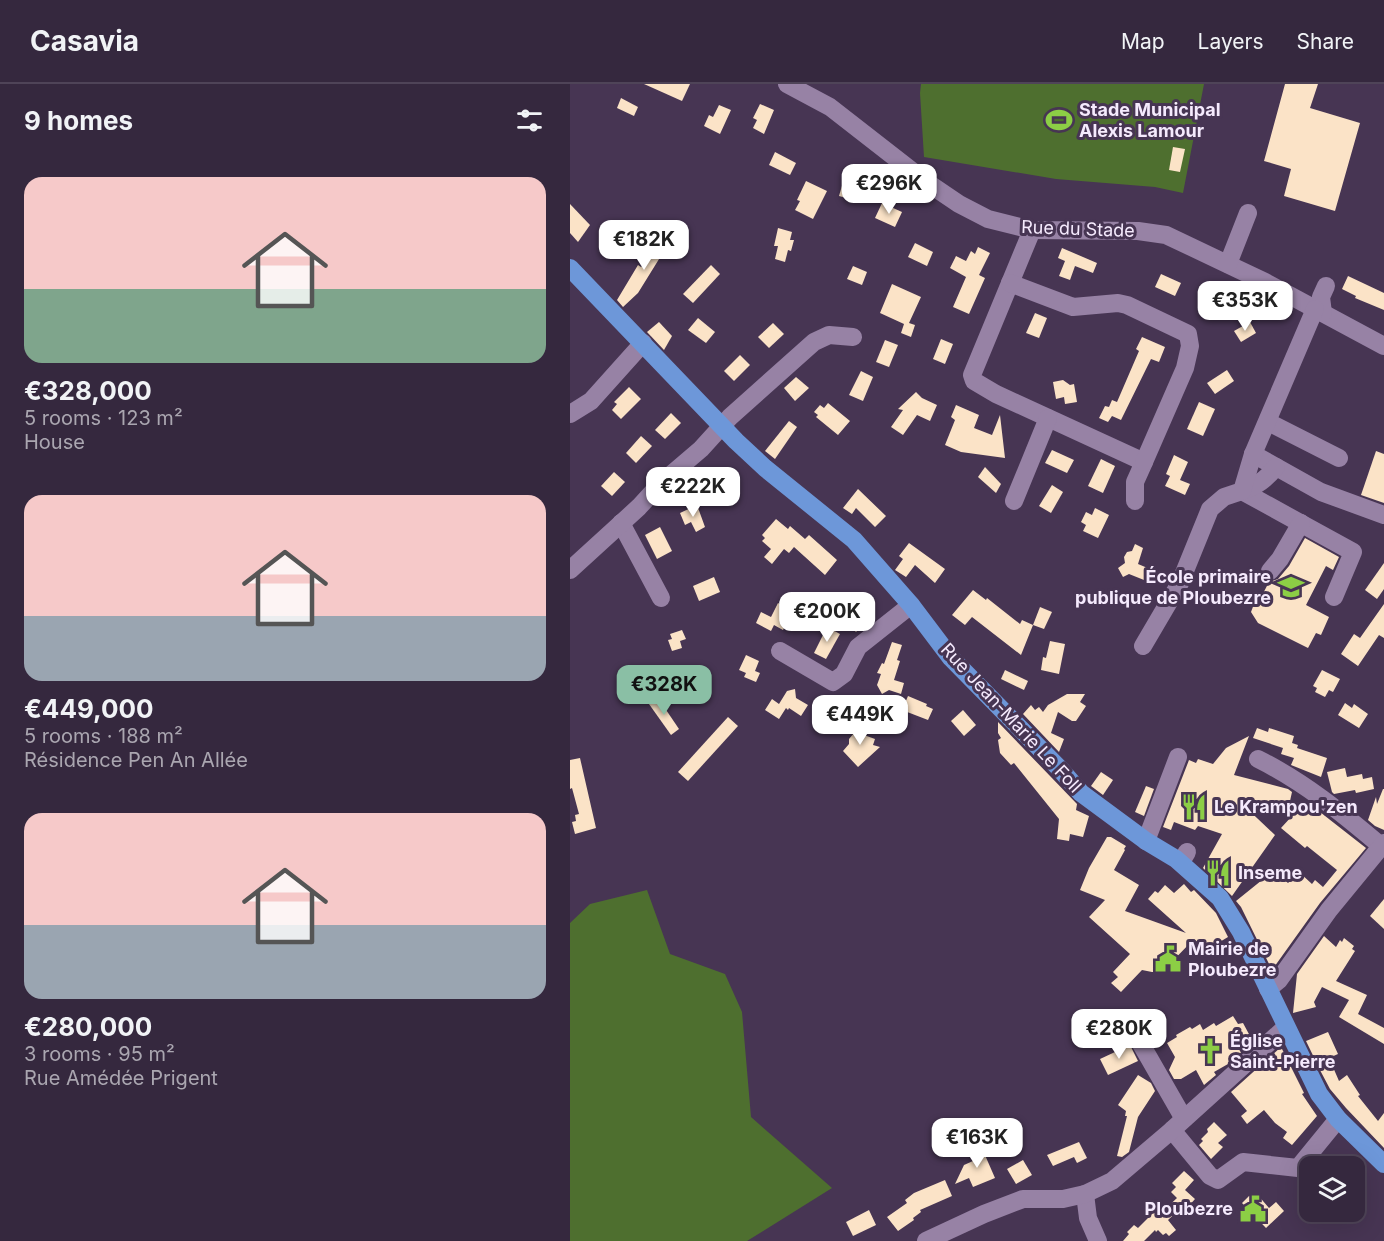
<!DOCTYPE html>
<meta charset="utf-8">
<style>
body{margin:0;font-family:Inter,sans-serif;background:#403449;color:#f1f3f6;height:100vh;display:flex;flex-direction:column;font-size:22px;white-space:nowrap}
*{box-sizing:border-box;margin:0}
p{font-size:20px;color:#aaa6b0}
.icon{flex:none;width:33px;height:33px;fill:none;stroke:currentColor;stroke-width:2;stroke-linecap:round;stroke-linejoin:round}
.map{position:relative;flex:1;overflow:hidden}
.details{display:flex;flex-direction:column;background:#35283e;width:570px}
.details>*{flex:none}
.tools{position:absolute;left:729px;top:1072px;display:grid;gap:12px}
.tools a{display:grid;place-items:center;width:66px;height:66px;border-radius:12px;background:#35283e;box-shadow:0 6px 24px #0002,0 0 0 2px #4f4458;font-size:30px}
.price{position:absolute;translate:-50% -51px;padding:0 14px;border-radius:12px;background:#fff;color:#222;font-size:20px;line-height:39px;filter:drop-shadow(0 2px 3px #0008)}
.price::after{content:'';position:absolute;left:50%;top:36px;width:18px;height:14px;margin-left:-9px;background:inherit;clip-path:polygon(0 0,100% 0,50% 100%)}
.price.active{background:#8abfa5;color:#111}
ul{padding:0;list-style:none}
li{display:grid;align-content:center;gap:12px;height:318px;padding:0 24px}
li span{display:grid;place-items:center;height:186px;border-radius:18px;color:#555}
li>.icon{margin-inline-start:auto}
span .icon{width:108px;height:108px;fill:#fffc;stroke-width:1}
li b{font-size:26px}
h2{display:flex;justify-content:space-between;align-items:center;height:72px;padding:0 24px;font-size:26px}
header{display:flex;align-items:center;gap:36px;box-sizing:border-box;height:84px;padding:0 30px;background:#35283e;border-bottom:2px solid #4f4458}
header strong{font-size:28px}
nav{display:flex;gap:33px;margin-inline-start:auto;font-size:21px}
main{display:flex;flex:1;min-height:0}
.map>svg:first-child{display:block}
.green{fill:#4e6f2f}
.building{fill:#fbe3c7}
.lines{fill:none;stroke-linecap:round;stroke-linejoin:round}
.minor{stroke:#9782a5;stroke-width:18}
.major{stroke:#6d97d9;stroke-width:18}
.labels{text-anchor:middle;stroke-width:6;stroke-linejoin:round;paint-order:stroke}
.poi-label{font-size:18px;font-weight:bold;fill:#f5eafd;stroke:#473553;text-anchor:start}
.street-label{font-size:18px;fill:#f5eafd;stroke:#473553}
</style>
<header>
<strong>Casavia</strong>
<nav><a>Map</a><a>Layers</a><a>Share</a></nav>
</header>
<main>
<section class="details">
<h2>9 homes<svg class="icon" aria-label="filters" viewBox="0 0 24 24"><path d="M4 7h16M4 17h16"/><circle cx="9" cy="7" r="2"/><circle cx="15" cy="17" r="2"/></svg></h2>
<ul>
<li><span style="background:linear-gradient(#f6c9c9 60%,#7fa58c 0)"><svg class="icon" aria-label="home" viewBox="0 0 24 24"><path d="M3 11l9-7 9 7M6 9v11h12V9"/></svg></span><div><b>€328,000</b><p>5 rooms · 123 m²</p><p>House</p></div></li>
<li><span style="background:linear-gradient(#f6c9c9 65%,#9aa5b1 0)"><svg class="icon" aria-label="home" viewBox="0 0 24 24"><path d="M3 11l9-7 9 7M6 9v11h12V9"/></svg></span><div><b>€449,000</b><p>5 rooms · 188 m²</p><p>Résidence Pen An Allée</p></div></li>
<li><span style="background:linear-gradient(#f6c9c9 60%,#9aa5b1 0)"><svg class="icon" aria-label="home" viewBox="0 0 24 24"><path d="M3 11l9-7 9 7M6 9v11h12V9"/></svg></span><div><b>€280,000</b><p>3 rooms · 95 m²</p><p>Rue Amédée Prigent</p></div></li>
</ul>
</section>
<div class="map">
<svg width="814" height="1157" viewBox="0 0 814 1157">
<rect width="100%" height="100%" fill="#473553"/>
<g class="green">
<path d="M351,0h283l-21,109 -28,-6 -99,-8 -132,-22 -4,-64z"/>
<path d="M77,806l23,64 55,20 17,38 9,105 81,71 -85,53h-177v-318l20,-19z"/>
</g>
<g class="building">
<path d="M74,0h46l-8,17z"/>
<path d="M715,0h33l-8,24 50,15 -25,88 -51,-15 7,-27 -27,-8z"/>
<path d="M51,14l17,9 -4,9 -17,-8z"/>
<path d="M190,20l14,6 -10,24 -11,-6 4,-8 -4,-2z"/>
<path d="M149,21l12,5 -11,24 -16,-8 5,-11 4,2z"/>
<path d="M603,63l12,2 -5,23 -11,-2z"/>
<path d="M205,68l21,11 -6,12 -21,-10z"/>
<path d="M274,95l21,6 -4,17 -22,-6z"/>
<path d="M236,97l21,10 -14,28 -18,-9 5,-9 -3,-1z"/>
<path d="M312,119l20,9 -7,15 -20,-9z"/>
<path d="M0,120l20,21 -12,17 -8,-9z"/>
<path d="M208,144l14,4 -2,8h4l-3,11 -3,-1 -3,12 -10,-3 3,-13h-4z"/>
<path d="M91,145l10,5 -8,15 1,2 -26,42 -15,14 -6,-7 21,-35 3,2 17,-17 -6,-3z"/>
<path d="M345,159l18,9 -6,14 -19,-9z"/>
<path d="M408,163l12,6 -11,22 6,3 -16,36 -16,-7 13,-30 -16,-9 6,-12 10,5 5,-10 4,3z"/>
<path d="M492,164l35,15 -4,10 -18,-7 -5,14 -11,-4 6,-15 -7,-3z"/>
<path d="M141,181l9,9 -27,29 -10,-9z"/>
<path d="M283,182l14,6 -5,13 -15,-6z"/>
<path d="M591,190l20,9 -6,13 -20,-9z"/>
<path d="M778,192l36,17v17l-29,-12 1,-2 -14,-7z"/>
<path d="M322,200l29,13 -12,26 6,2 -4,12 -10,-4 3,-9 -24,-11z"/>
<path d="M636,204l18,9 -7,14 -17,-9z"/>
<path d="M465,229l12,5 -8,20 -13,-5z"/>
<path d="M128,234l17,14 -9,11 -18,-13z"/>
<path d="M89,238l13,14 -8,14 -17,-18z"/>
<path d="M680,238l6,11 -15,9 -7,-11z"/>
<path d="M203,239l11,11 -15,14 -11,-11z"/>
<path d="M572,253l23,10 -6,15 -8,-3 -30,61 -9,-4 -4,6 -9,-4 6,-12 4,1 3,-7 5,2 22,-51 -3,-2z"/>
<path d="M371,255l12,5 -8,20 -12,-5z"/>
<path d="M315,256l13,5 -9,22 -13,-5z"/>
<path d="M170,271l10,10 -16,16 -10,-10z"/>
<path d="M657,286l7,11 -19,13 -8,-11z"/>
<path d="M291,287l12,6 -10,24 -14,-6z"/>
<path d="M226,293l13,11 -14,13 -11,-13z"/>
<path d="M493,296l7,5 4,-1 3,18 -12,2 -1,-7 -8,2 -3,-17z"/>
<path d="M59,303l12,12 -20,20 -9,-9 5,-6 -3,-2z"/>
<path d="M346,308l6,6 15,7 -7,16 -13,-6 -14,20 -12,-8 12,-17 -5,-1z"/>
<path d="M629,318l16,7 -12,27 -16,-7z"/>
<path d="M258,319l22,18 -12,14 -22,-18 2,-2 -4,-3 6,-7 4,3z"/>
<path d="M386,321l23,10 -5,13 18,7 8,-20 5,43 -44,-6 -16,-7 10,-25 -4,-3z"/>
<path d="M101,329l10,10 -16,16 -10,-9z"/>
<path d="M219,337l8,6 -22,32 -10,-8z"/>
<path d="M71,352l11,10 -16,17 -10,-10z"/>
<path d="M482,366l22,10 -7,13 -22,-10z"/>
<path d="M806,367l8,3v49l-23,-8z"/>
<path d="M604,371l14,7 -8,18 10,4 -5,11 -20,-9 5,-10 -4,-2z"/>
<path d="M531,375l14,7 -12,27 -15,-7z"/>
<path d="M154,383l8,15 -22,12 -8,-16z"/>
<path d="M415,383l16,17 -5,9 -18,-16z"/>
<path d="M44,388l11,10 -13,14 -11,-10z"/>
<path d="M482,401l11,7 -12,21 -12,-7z"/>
<path d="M288,405l28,27 -11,11 -19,-19 -4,6 -9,-6z"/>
<path d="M127,421l8,22 -9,5 -5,-10 -6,3 -5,-12z"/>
<path d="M525,424l14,7 -11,23 -15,-7 3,-6 -5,-3 5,-10 6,3z"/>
<path d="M206,435l12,10 2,-3 15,13 4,-4 28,25 -12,15 -31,-28 -5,6 -5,-4 -12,15 -8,-7 7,-8 -9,-8 3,-3 -3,-3z"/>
<path d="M90,443l12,24 -15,8 -12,-24z"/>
<path d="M735,454l34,19 -6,13 -7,-4 -20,39 23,12 -8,18 -5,-2 -8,15 -50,-25 -7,-11 3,-8 3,1 12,-23 9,-3 11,-13z"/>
<path d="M339,459l36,26 -10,14 -20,-18 -9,12 -11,-7 8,-11 -4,-3z"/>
<path d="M565,460l8,4 -5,16 12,5 -6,11 -15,-6 -6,3 -5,-9 7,-5 -1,-6 3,-5 5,-1z"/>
<path d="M814,479v26l-7,10 -12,-9z"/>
<path d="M144,493l6,15 -21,9 -6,-15z"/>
<path d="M403,506l13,10 1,-2 33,26 2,-4 11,5 -12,30 -49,-38 -7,8 -13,-10z"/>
<path d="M208,519l15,8 -10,19 -9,-5 -3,6 -15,-8 5,-11 10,5z"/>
<path d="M814,520v34l-5,-3 -21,31 -17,-12 13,-20 6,4z"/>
<path d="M470,523l12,5 -8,17 -11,-4z"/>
<path d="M285,527l11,10 -10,11 -11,-11z"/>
<path d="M257,543l13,7 -14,25 -12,-6z"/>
<path d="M112,546l4,9 -6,2 2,7 -10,3 -4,-11 4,-1 -2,-5z"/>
<path d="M480,557l15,3 -6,30 -18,-4 2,-13 3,1z"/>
<path d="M322,558l10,3 -5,15 3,1 -6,19 10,3 -3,11 -12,-4 -7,4 -5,-9 4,-11 -4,-1 5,-10 2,1z"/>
<path d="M176,571l13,6 -4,10 5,2 -4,9 -12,-5 2,-4 -7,-3z"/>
<path d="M435,586l23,11 -4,9 -23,-11z"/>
<path d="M752,586l18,9 -7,13 -4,-2 -4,7 -10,-5 2,-4 -4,-2z"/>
<path d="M225,605l1,9 12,7 -7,11 -12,-8 -1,2 -2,-2 -7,11 -14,-9 7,-11 7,5 8,-13z"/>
<path d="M497,610h18l-5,8 6,4 -10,15h-4l-14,-9 -7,21 13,6 -5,13 -36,-38 8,-9 4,5 4,-3 4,5 5,-7z"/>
<path d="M338,612l19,8 -1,2 7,3 -5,11 -26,-10z"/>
<path d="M88,614l21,31 -8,6 -22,-31z"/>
<path d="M775,619l7,5 2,-4 14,10 -9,14 -21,-13z"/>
<path d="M393,626l13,15 -12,11 -13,-15z"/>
<path d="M158,633l10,9 -50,55 -10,-9z"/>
<path d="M291,638l3,13 11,4 -2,6 7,2 -22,20 -15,-16 6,-7v-5l5,-6 -3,-9z"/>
<path d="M428,638l79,82 -1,6 13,6 -6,21 -13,-3 -1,7 -12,-2 2,-20 -45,-56 -3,2 -11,-12 -2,-13 3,-2 -3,-5z"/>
<path d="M687,644l11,4 1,-4 25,8 -2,7 6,2 -1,3 30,10 -6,19 -30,-12 3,-7 -13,-4 2,-6 -30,-10z"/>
<path d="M679,652l-15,39 54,14 4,3 -2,9 21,4 55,43 -46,55 -48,67 -31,-63 -5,-6 31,-25 4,4 7,-6 10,9 11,-11 13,12 3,-4 8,7 14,-17 -30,-24 -2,2 -24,-20 11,-12 -7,-2 2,-3 -25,-8 -1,4 -22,-6 36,34 -43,61 -29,-28 19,-34 -24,-8 -3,4 -21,-8 -3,8 -8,-3 26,-67 7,3 2,-4 15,5 13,-16z"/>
<path d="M10,674l16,70 -21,6 -3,-12 4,-1 -1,-6 4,-1 -7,-26 -2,1v-29z"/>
<path d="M775,684l2,9 15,-3 1,5 9,-2 2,12 -18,4 -1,-3 -21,4 -2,-2 -5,-20z"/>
<path d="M531,688l12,8 -10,15 -12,-9z"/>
<path d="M576,702l8,3 -10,27 -9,-4z"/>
<path d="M813,705h1v41l-9,-4 -7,-6 8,-23 1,7z"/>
<path d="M537,753h4l15,9 -2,3 1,1 -11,20 25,15 -14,26 61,22 -38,-34 7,-8 3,2 7,-8 9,8 10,-9 7,8 3,-2 22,23 12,24 -20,12 -6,-8 -4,2 -4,-4 -32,33h-10l-10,-2 -21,22 -10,-9 7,-6 -5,-5 17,-18 -41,-37 16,-17 -25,-10 9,-22z"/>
<path d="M814,815v30l-14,-13z"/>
<path d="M754,852l12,11 4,-7 2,2 2,-4 10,8 -2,3 3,2 -19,30 31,14 -9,19 26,14v16l-45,-27 10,-17 -27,-13 -8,15 2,5 -23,6 4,-39z"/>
<path d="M663,932l5,8 5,-1 7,13 -4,2 3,7 -21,19 -14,8 2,3 -12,10 -8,-15 -15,9h-7l-5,-9 6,-13 -8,-14 10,-6 -1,-2 14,-8 2,2 8,-5 3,6 11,-7 2,3z"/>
<path d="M758,948l10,22 -9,4 10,23 8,-6 13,20 -2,1 20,25 6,-8v35l-38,-40 -16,-19 -9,-17 -15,-31z"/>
<path d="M560,961l8,16 -30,14 -8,-16z"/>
<path d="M711,963l23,46 -2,1 15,22 -25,29 -9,-7 4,-6 -12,-9 -11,-13 -17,14 -6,-8 6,-5 -16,-19z"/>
<path d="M568,991l13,8 4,8 -17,26 -9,35 -7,5 -5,-1 10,-40h-2l1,-5 -8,-6z"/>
<path d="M644,1038l13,13 -9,8 5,4 -12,12 -12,-14 4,-4 -2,-2 7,-7 -1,-3z"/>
<path d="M509,1058l8,16 -10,5 -3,-6 -21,9 -6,-11z"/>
<path d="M411,1062l14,32 -22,9 -4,-9 -14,6 9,-19 9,-4 -4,-11z"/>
<path d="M453,1076l9,15 -16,9 -9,-15z"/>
<path d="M614,1087l10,9 -9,10 10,9 -8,9 -3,-3 -16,15 8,10 -7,6 -3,-3 -3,2 -5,-5 -2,2 -1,-2 -11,11h-21l6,-7 -2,-2 7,-7 4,3 19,-19 4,4 16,-15 -6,-6 5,-5 -4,-4z"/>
<path d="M375,1096l7,16 -32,14 1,2 -8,6 1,2 -16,11 -11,-14 20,-14 -2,-3 9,-7z"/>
<path d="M687,1110l12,14 7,-6 8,9 -18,17 -24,-25 7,-7z"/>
<path d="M299,1126l7,15 -23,11 -7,-14z"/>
</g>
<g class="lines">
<g class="minor">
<path d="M217,0l43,23 95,74 34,23 29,15 44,11 106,1 28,4 99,47 119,64"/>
<path d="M462,146l-60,145 2,6 22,13 148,68 -9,20v19"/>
<path d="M658,180l20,-51"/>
<path d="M440,199l63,24 45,-4 9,2 61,29 2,12 -5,22 -41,94"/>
<path d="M753,229l-2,-16 5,-11"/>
<path d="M0,330l21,-13 52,-58"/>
<path d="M698,338l71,36"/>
<path d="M683,370l68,38 63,23"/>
<path d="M672,407l111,61 -19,45"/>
<path d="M672,407c15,-5 24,-12 34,-24"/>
<path d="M444,417l34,-83"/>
<path d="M51,439l40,75"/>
<path d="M0,486l69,-63 21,-23 41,-35 29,-32 84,-75 15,-7 24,2"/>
<path d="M700,487l10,-12 21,-36"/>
<path d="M573,562l37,-63 30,-74 14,-12 18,-6 11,-37 62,-145"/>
<path d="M210,567l53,31 11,-8 14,-27 53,-42"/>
<path d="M688,675c46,23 84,54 123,87"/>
<path d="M576,757l32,-84"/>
<path d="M611,778l6,-10"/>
<path d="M698,905l11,-9 50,-70 55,-67"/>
<path d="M571,960l43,75"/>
<path d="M602,1046l38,46 8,4 25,-18 55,6 40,-49"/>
<path d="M515,1110l3,24 10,23"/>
<path d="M356,1157l58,-27 39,-15h40l22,-5 27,-13 60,-51 113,-102"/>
</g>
<path class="major" d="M0,184l166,173 29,27 89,72 57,65 40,53 110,112 20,23 65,48 30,18 44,39 21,34 78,162 19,25 46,45"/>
</g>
<defs>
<g id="stadium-bare" transform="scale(2.07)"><path d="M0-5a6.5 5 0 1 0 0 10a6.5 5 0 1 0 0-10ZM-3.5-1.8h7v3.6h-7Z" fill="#8cce45" stroke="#473553" stroke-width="2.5" paint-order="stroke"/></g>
<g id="school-bare" transform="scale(2.07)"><path d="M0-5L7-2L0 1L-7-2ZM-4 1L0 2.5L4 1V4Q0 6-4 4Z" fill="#8cce45" stroke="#473553" stroke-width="2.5" paint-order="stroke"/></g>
<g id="restaurant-bare" transform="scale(2.07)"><path d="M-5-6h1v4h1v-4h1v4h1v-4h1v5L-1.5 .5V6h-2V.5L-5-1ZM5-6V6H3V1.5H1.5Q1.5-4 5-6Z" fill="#8cce45" stroke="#473553" stroke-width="2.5" paint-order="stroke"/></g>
<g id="civic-bare" transform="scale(2.07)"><path d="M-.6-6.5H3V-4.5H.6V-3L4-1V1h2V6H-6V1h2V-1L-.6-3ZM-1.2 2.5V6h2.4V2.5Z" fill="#8cce45" stroke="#473553" stroke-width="2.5" paint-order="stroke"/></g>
<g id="church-bare" transform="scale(2.07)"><path d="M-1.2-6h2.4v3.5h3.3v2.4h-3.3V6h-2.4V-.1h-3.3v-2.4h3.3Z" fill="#8cce45" stroke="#473553" stroke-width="2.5" paint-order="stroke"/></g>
</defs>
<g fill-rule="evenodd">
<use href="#stadium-bare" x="489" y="36"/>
<use href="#school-bare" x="721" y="503"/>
<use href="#restaurant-bare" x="624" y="723"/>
<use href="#restaurant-bare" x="648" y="789"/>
<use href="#civic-bare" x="598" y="875"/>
<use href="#church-bare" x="640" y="967"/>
<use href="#civic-bare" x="683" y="1125"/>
</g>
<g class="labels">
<g class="poi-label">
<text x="509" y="32">Stade Municipal<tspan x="509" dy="21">Alexis Lamour</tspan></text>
<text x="701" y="499" text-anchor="end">École primaire<tspan x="701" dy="21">publique de Ploubezre</tspan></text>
<text x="644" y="729">Le Krampou'zen</text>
<text x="668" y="795">Inseme</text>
<text x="618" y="871">Mairie de<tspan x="618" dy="21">Ploubezre</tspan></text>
<text x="660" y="963">Église<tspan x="660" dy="21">Saint-Pierre</tspan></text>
<text x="663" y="1131" text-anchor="end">Ploubezre</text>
</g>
<g class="street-label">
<text transform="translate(508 145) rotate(2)" y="6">Rue du Stade</text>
<text transform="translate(441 634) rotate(47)" y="6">Rue Jean-Marie Le Foll</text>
</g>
</g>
</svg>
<div class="tools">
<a><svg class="icon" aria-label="layers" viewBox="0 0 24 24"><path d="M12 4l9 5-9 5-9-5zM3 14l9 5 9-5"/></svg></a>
</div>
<b class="price" style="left:319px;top:131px">€296K</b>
<b class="price" style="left:74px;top:187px">€182K</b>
<b class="price" style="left:675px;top:248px">€353K</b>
<b class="price" style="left:123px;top:434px">€222K</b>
<b class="price" style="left:257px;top:559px">€200K</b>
<b class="price active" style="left:94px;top:632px">€328K</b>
<b class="price" style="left:290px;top:662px">€449K</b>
<b class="price" style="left:549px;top:976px">€280K</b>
<b class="price" style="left:407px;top:1085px">€163K</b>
</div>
</main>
